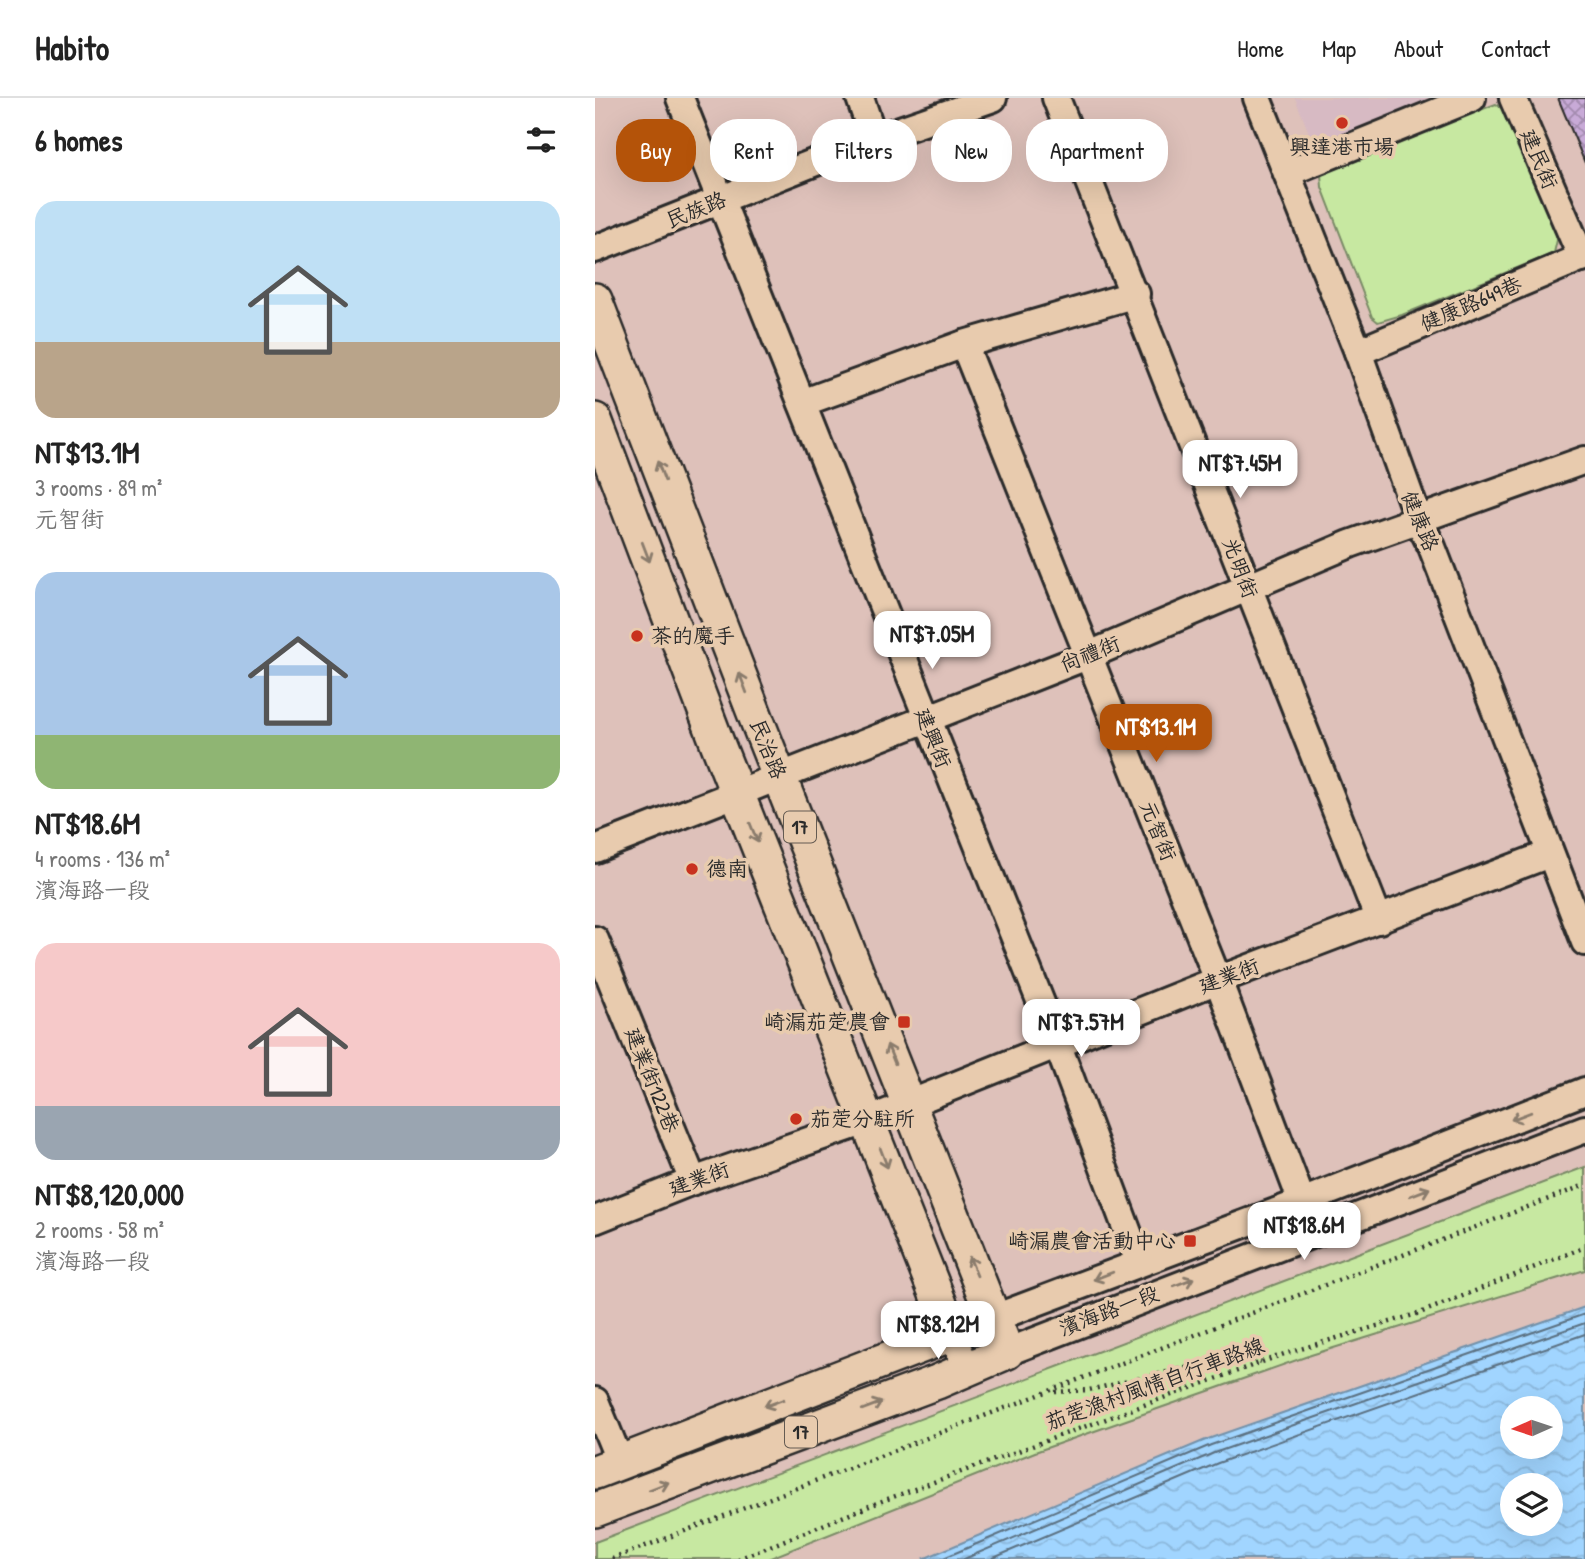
<!DOCTYPE html>
<meta charset="utf-8">
<style>
body{margin:0;font-family:"Patrick Hand","LXGW WenKai TC",sans-serif;background:#f6f6f6;color:#222;height:100vh;display:flex;flex-direction:column;font-size:26px;white-space:nowrap}
*{box-sizing:border-box;margin:0}
p{font-size:23px;color:#767676}
.icon{flex:none;width:38px;height:38px;fill:none;stroke:currentColor;stroke-width:2;stroke-linecap:round;stroke-linejoin:round}
.map{position:relative;flex:1;overflow:hidden}
.sheet{display:flex;flex-direction:column;background:#fff;width:595px}
.sheet>*{flex:none}
.top-card{position:absolute;left:21px;top:21px;width:665px;height:63px;display:flex;gap:14px}
.needle{width:46px;rotate:267deg}
.tools{position:absolute;left:905px;top:1298px;display:grid;gap:14px}
.tools a{display:grid;place-items:center;width:63px;height:63px;border-radius:50%;background:#fff;box-shadow:0 7px 28px #0002;font-size:35px}
.price{position:absolute;translate:-50% -60px;padding:0 16px;border-radius:14px;background:#fff;color:#222;font-size:23px;line-height:46px;filter:drop-shadow(0 2px 4px #0008)}
.price::after{content:'';position:absolute;left:50%;top:42px;width:21px;height:16px;margin-left:-10px;background:inherit;clip-path:polygon(0 0,100% 0,50% 100%)}
.price.current{background:#b45309;color:#fff}
ul{padding:0;list-style:none}
li{display:grid;align-content:center;gap:14px;height:371px;padding:0 35px}
li span{display:grid;place-items:center;height:217px;border-radius:21px;color:#555}
li>.icon{margin-inline-start:auto}
span .icon{width:126px;height:126px;fill:#fffc;stroke-width:1}
li b{font-size:30px}
h2{display:flex;justify-content:space-between;align-items:center;height:84px;padding:0 35px;font-size:30px}
.chip{padding:0 24px;border-radius:28px;background:#fff;box-shadow:0 7px 28px #0002;font-size:24px;line-height:63px}
.chip.current{background:#b45309;color:#fff}
header{display:flex;align-items:center;gap:42px;box-sizing:border-box;height:98px;padding:0 35px;background:#fff;border-bottom:2px solid #e0e0e0}
header strong{font-size:33px}
nav{display:flex;gap:38px;margin-inline-start:auto;font-size:24px}
main{display:flex;flex:1;min-height:0}
.map>svg:first-child{display:block}
.built{fill:#d7bac3}
.park{fill:#c7e8a1;stroke:#798a66;stroke-width:2}
.water{fill:url(#water-waves);stroke:#7291aa;stroke-width:2;fill-rule:evenodd}
.lines{fill:none;stroke-linecap:round;stroke-linejoin:round}
.shore{stroke:#5a6f80;stroke-width:2}
.building{fill:url(#building-cross-hatch);stroke:#2b2b2b;stroke-width:2}
.minor-casing{stroke:#2b2b2b;stroke-width:32}
.major-casing{stroke:#2b2b2b;stroke-width:38}
.path{stroke:#2b2b2b;stroke-width:4.5;stroke-dasharray:2 5;stroke-linecap:butt}
.minor{stroke:#e8cbae;stroke-width:26}
.major{stroke:#e8cbae;stroke-width:33}
.oneway{stroke:#8a7b6c}
.poi-dot{fill:#c8321e;stroke:#e8cbae;stroke-width:2.5}
.labels{text-anchor:middle;stroke-width:7;stroke-linejoin:round;paint-order:stroke}
.shield{fill:#e8cbae;stroke:#645b52;stroke-width:2}
.shield-label{font-size:19px;font-weight:bold;fill:#2b2b2b}
.poi-label{font-size:21px;fill:#2b2b2b;stroke:#e8cbae;text-anchor:start}
.street-label{font-size:21px;fill:#2b2b2b;stroke:#e8cbae}
</style>
<header>
<strong>Habito</strong>
<nav><a>Home</a><a>Map</a><a>About</a><a>Contact</a></nav>
</header>
<main>
<section class="sheet">
<h2>6 homes<svg class="icon" aria-label="filters" viewBox="0 0 24 24"><path d="M4 7h16M4 17h16"/><circle cx="9" cy="7" r="2"/><circle cx="15" cy="17" r="2"/></svg></h2>
<ul>
<li><span style="background:linear-gradient(#bfe0f5 65%,#b9a48a 0)"><svg class="icon" aria-label="home" viewBox="0 0 24 24"><path d="M3 11l9-7 9 7M6 9v11h12V9"/></svg></span><div><b>NT$13.1M</b><p>3 rooms · 89 m²</p><p>元智街</p></div></li>
<li><span style="background:linear-gradient(#a9c7e8 75%,#8fb573 0)"><svg class="icon" aria-label="home" viewBox="0 0 24 24"><path d="M3 11l9-7 9 7M6 9v11h12V9"/></svg></span><div><b>NT$18.6M</b><p>4 rooms · 136 m²</p><p>濱海路一段</p></div></li>
<li><span style="background:linear-gradient(#f6c9c9 75%,#9aa5b1 0)"><svg class="icon" aria-label="home" viewBox="0 0 24 24"><path d="M3 11l9-7 9 7M6 9v11h12V9"/></svg></span><div><b>NT$8,120,000</b><p>2 rooms · 58 m²</p><p>濱海路一段</p></div></li>
</ul>
</section>
<div class="map">
<svg width="990" height="1461" viewBox="0 0 990 1461">
<defs>
<pattern id="water-waves" width="16" height="10" patternUnits="userSpaceOnUse" patternTransform="scale(1.75)"><rect width="16" height="10" fill="#a1d5ff"/><path d="M0 5q4-4 8 0t8 0" fill="none" stroke="#8bb7db"/></pattern>
<pattern id="building-cross-hatch" width="8" height="8" patternUnits="userSpaceOnUse" patternTransform="scale(1.75)"><rect width="8" height="8" fill="#c8aad7"/><path d="M0 0l8 8M0 8l8-8" fill="none" stroke="#a38baf"/></pattern>
</defs>
<rect width="100%" height="100%" fill="#dec1ba"/>
<filter id="ink" filterUnits="userSpaceOnUse"><feTurbulence type="fractalNoise" baseFrequency=".0143" numOctaves="2"/><feDisplacementMap in="SourceGraphic" scale="14" xChannelSelector="R" yChannelSelector="G"/><feConvolveMatrix kernelMatrix="1 2 1 2 8 2 1 2 1" color-interpolation-filters="sRGB"/></filter>
<g filter="url(#ink)">
<path class="built" d="M700,0h149l-129,50z"/>
<g class="park">
<path d="M901,6l9,7 50,115 2,14 -3,13 -152,62 -24,7 -6,-5 -50,-130 -1,-13 7,-6z"/>
<path d="M990,1069v103l-274,85 -276,97 -267,107h-173v-17z"/>
</g>
<path class="water" d="M990,1209v252h-662l285,-120zM917,1311h39v38h-39zM917,1388h39v38h-39z"/>
<g class="lines">
<g class="shore">
<path d="M346,1461l270,-114 374,-131"/>
<path d="M369,1461l250,-106 371,-130"/>
<path d="M396,1461l227,-96 367,-129"/>
</g>
</g>
<path class="building" d="M963,0h27v65z"/>
<g class="lines">
<g class="minor-casing">
<g id="minor">
<path d="M85,0l377,945 82,219"/>
<path d="M265,0l14,41"/>
<path d="M461,0l323,822"/>
<path d="M662,0l101,254 60,167 14,28 153,395"/>
<path d="M918,0l69,160"/>
<path d="M692,75l185,-75"/>
<path d="M0,151l279,-110 119,-41"/>
<path d="M369,246l254,636 84,222"/>
<path d="M763,254l227,-96"/>
<path d="M207,305l162,-59 172,-50"/>
<path d="M0,751l492,-193 263,-112 235,-84"/>
<path d="M0,842l98,241"/>
<path d="M0,1122l98,-39 176,-61 349,-140 331,-126"/>
<path d="M412,1254l578,-223"/>
<path d="M372,1271l-15,-35 350,-132 283,-111"/>
<path d="M0,1303l25,61"/>
</g>
</g>
<g class="major-casing">
<g id="major">
<path d="M0,202l163,423 249,629 -70,30 -342,128"/>
<path d="M0,322l123,325 234,589 -357,138"/>
</g>
</g>
<g class="path">
<path d="M460,1294l34,-2 152,-35 20,7"/>
<path d="M17,1461l973,-374"/>
<path d="M143,1461l144,-58 210,-77 192,-70 136,-41 165,-66"/>
</g>
<use href="#minor" class="minor"/>
<use href="#major" class="major"/>
</g>
<defs><path id="oneway-shaft" d="M-6 0H5M1.5-3L5.5 0L1.5 3" fill="none" stroke-width="1.6" stroke-linecap="round" stroke-linejoin="round" transform="scale(1.75)"/></defs>
<g class="oneway">
<use href="#oneway-shaft" transform="translate(66 373) rotate(-111)"/>
<use href="#oneway-shaft" transform="translate(51 454) rotate(69)"/>
<use href="#oneway-shaft" transform="translate(148 585) rotate(-111)"/>
<use href="#oneway-shaft" transform="translate(159 735) rotate(68)"/>
<use href="#oneway-shaft" transform="translate(296 956) rotate(-112)"/>
<use href="#oneway-shaft" transform="translate(926 1018) rotate(159)"/>
<use href="#oneway-shaft" transform="translate(289 1060) rotate(69)"/>
<use href="#oneway-shaft" transform="translate(825 1094) rotate(-21)"/>
<use href="#oneway-shaft" transform="translate(378 1168) rotate(-112)"/>
<use href="#oneway-shaft" transform="translate(508 1178) rotate(159)"/>
<use href="#oneway-shaft" transform="translate(589 1184) rotate(-21)"/>
<use href="#oneway-shaft" transform="translate(179 1305) rotate(159)"/>
<use href="#oneway-shaft" transform="translate(277 1308) rotate(-21)"/>
<use href="#oneway-shaft" transform="translate(64 1388) rotate(-21)"/>
</g>
</g>
<g class="poi-dot">
<circle cx="747" cy="25" r="7"/>
<circle cx="42" cy="538" r="7"/>
<circle cx="97" cy="771" r="7"/>
<rect x="302" y="917" width="14" height="14" rx="3.5"/>
<circle cx="201" cy="1021" r="7"/>
<rect x="588" y="1136" width="14" height="14" rx="3.5"/>
</g>
<g class="labels">
<g class="shield">
<rect x="189" y="713.5" width="32" height="31" rx="5"/>
<rect x="190" y="1318.5" width="32" height="31" rx="5"/>
</g>
<g class="shield-label">
<text x="205" y="736">17</text>
<text x="206" y="1341">17</text>
</g>
<g class="poi-label">
<text x="747" y="56" text-anchor="middle">興達港市場</text>
<text x="56" y="545">茶的魔手</text>
<text x="111" y="778">德南</text>
<text x="295" y="931" text-anchor="end">崎漏茄萣農會</text>
<text x="215" y="1028">茄萣分駐所</text>
<text x="581" y="1150" text-anchor="end">崎漏農會活動中心</text>
</g>
<g class="street-label">
<text transform="translate(944 61) rotate(67)" y="7">建民街</text>
<text transform="translate(101 112) rotate(-22)" y="7">民族路</text>
<text transform="translate(876 206) rotate(-23)" y="7">健康路649巷</text>
<text transform="translate(825 423) rotate(67)" y="7">健康路</text>
<text transform="translate(645 470) rotate(69)" y="7">光明街</text>
<text transform="translate(495 556) rotate(-22)" y="7">尚禮街</text>
<text transform="translate(338 640) rotate(68)" y="7">建興街</text>
<text transform="translate(173 651) rotate(68)" y="7">民治路</text>
<text transform="translate(563 733) rotate(68)" y="7">元智街</text>
<text transform="translate(634 878) rotate(-21)" y="7">建業街</text>
<text transform="translate(57 982) rotate(68)" y="7">建業街122巷</text>
<text transform="translate(104 1081) rotate(-20)" y="7">建業街</text>
<text transform="translate(514 1213) rotate(-21)" y="7">濱海路一段</text>
<text transform="translate(560 1286) rotate(-20)" y="7">茄萣漁村風情自行車路線</text>
</g>
</g>
</svg>
<div class="tools">
<a><svg class="needle" viewBox="-14 -14 28 28"><path d="M0-13l5 13h-10z" fill="#e53935"/><path d="M0 13l5-13h-10z" fill="#767676"/></svg></a>
<a><svg class="icon" aria-label="layers" viewBox="0 0 24 24"><path d="M12 4l9 5-9 5-9-5zM3 14l9 5 9-5"/></svg></a>
</div>
<b class="price" style="left:645px;top:402px">NT$7.45M</b>
<b class="price" style="left:337px;top:573px">NT$7.05M</b>
<b class="price current" style="left:561px;top:666px">NT$13.1M</b>
<b class="price" style="left:486px;top:961px">NT$7.57M</b>
<b class="price" style="left:709px;top:1164px">NT$18.6M</b>
<b class="price" style="left:343px;top:1263px">NT$8.12M</b>
<div class="top-card">
<a class="chip current">Buy</a>
<a class="chip">Rent</a>
<a class="chip">Filters</a>
<a class="chip">New</a>
<a class="chip">Apartment</a>
</div>
</div>
</main>
